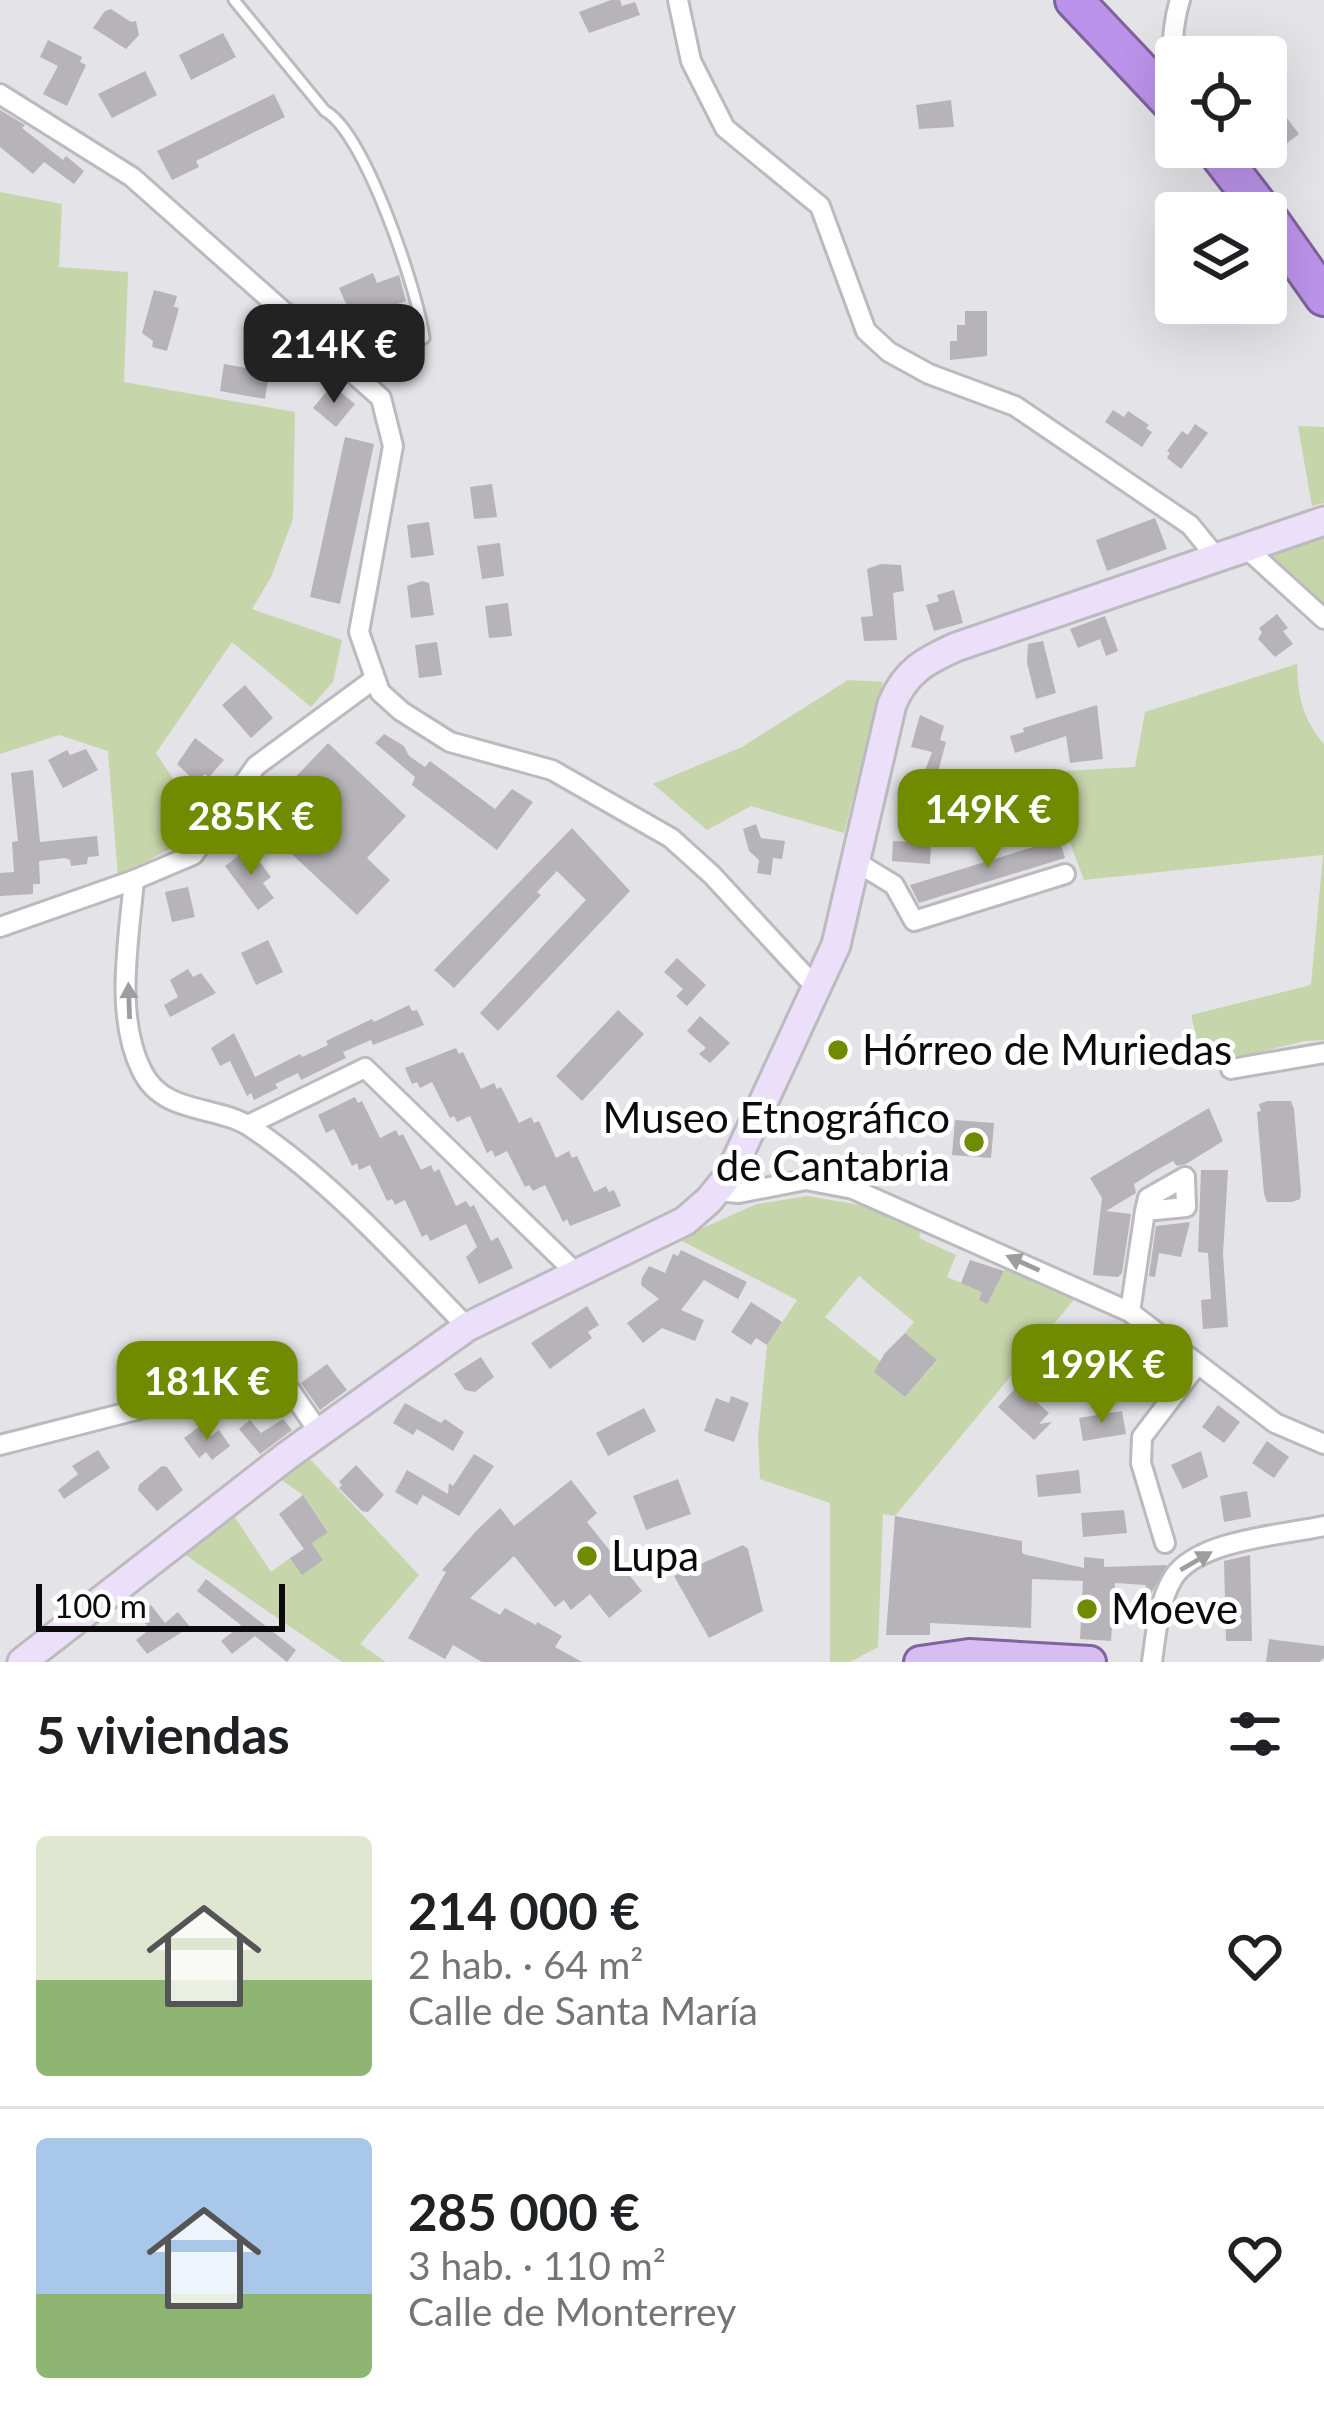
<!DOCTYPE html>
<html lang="es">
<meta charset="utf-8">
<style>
body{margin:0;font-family:Lato,sans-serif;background:#f2f2f2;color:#202124;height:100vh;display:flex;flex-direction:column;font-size:45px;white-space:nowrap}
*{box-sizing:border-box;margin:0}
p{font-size:39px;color:#757577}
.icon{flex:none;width:66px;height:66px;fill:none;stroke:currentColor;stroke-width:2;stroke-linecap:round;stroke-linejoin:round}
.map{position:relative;height:1662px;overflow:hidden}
.details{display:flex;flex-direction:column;background:#fff;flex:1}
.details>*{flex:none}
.controls{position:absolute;left:1155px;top:36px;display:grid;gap:24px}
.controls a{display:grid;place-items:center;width:132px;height:132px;border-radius:12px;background:#fff;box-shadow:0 12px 48px #0002;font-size:60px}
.scale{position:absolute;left:36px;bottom:30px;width:249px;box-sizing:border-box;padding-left:12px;border:6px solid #0c0b0c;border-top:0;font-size:33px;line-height:42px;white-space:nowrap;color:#0c0b0c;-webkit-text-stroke:9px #fff;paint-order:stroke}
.price{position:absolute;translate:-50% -102px;padding:0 27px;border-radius:24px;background:#718b00;color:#fff;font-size:39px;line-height:78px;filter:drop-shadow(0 3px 6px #0008)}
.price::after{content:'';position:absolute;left:50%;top:72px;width:36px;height:27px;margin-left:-18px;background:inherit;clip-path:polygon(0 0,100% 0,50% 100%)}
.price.on{background:#222;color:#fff}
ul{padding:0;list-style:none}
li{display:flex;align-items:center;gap:36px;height:300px;padding:0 36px}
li+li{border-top:3px solid #e0e0e0}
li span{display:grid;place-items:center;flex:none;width:336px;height:240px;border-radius:12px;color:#555}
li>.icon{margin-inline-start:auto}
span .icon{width:144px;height:144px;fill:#fffc;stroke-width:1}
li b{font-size:51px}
h2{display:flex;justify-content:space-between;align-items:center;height:144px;padding:0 36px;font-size:51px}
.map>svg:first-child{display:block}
.green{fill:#c7d5aa;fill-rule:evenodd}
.building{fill:#b6b4b8}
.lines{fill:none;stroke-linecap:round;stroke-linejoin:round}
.lane-casing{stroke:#bcbabf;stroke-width:15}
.street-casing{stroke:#bcbabf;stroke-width:24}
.secondary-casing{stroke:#bcbabf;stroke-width:33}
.primary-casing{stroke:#7e639c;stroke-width:36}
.highway-casing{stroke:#7e639c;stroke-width:42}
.lane{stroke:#fff;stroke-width:9}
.street{stroke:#fff;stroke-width:18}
.secondary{stroke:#ebdff9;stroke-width:27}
.primary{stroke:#d7bef2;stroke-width:30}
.highway{stroke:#bc93ea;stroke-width:36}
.oneway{fill:#9e9d9e}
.poi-dot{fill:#718b00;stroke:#fff;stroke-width:4.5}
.labels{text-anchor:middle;stroke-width:10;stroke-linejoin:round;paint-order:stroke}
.poi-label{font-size:42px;fill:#0c0b0c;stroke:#fff;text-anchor:start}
</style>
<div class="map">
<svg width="1324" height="1662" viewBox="0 0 1324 1662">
<rect width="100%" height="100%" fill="#e4e3e7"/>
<g class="green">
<path d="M0,192l62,12 -3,63 69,5 -4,110 171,30 -2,107 -22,58 -19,32 90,31 -9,42 -22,25 -79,-65 -76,111 48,72 -12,12 -74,40 -10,-126 -49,-16 -59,19z"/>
<path d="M1298,426l26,1v76l-12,3z"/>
<path d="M1324,534v76l-53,-53 3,-5z"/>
<path d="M1297,664c1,32 5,54 27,80v296l-20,1 -100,25 -13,-51 120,-30 12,-130 -239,25 -25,-67 4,-42 72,-4 10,-55z"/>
<path d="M848,680l35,2 -39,151 -93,-27 -44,24 -54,-46 89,-37z"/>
<path d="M808,1196l58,10 56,21 -3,11 37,17 -9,22 44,18 17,-31 69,32 -182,220 -12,-2 -5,133 -28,15h-20v-159l-70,-24 -2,-41 9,-93 30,-45 -119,-61 79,-35zM859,1276l55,46 -9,11 32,28 -32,36 -30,-25 6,-10 -56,-45z"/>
<path d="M308,1457l111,118 -59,69 26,18h-44l-161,-110 51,-39 39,59 19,-14 33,2 -11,-17 16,-12 -25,-36 -24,-17z"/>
</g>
<g class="building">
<path d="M611,0h9l2,6 13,-4 5,13 -51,18 -10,-21z"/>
<path d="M111,9l20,13 5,-1 3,14 -13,14 -33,-21 12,-17z"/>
<path d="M223,33l13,24 -45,23 -12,-25z"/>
<path d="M48,40l34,17 -2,5 6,3 -19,41 -24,-12 15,-28 -18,-9z"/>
<path d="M145,71l12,24 -45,23 -14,-24z"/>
<path d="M274,94l11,23 -89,44 3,6 -27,13 -15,-29z"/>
<path d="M951,100l3,27 -35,2 -3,-24z"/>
<path d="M1277,105l22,29 -38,29 -13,-16h18v-34z"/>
<path d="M0,110l25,15 -3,3 41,32 3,-4 18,15 -10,13 -30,-22 -11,12 -33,-27z"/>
<path d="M373,273l4,10 22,-8 7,26 -11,4 13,31 -40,16 -29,-64z"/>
<path d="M154,290l23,6 -3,11 5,1 -12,43 -15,-4 1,-6 -11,-8z"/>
<path d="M965,311h22v45l-37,4v-19h7v-16h8z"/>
<path d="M224,364l45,8 -4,27 -45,-8z"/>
<path d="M332,385l23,19 -19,23 -23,-19z"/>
<path d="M1113,410l11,7 4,-6 21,14 -3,3 6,4 -10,15 -37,-25z"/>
<path d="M1195,424l13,9 -27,36 -14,-11 3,-5 -3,-2 15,-20 6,4z"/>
<path d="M345,437l29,7 -34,160 -30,-7z"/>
<path d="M492,484l5,33 -23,2 -4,-32z"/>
<path d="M1155,518l12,31 -60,22 -11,-31z"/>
<path d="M429,522l5,33 -23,3 -4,-33z"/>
<path d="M500,543l4,33 -22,3 -5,-33z"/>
<path d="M881,564l20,1 3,26 -11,2 4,47 -33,1 -3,-24 12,-1 -6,-47z"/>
<path d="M422,581l7,2 5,32 -23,3 -4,-32z"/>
<path d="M954,590l9,33 -29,8 -8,-26 13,-4 -2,-6z"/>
<path d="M508,603l4,33 -23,2 -4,-32z"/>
<path d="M1277,614l11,14 -5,3 10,13 -18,13 -17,-18 4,-7 -3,-4z"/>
<path d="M1105,616l13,35 -12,5 -6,-17 -22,9 -8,-19z"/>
<path d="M1043,641l13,52 -20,6 -9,-36 1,-19z"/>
<path d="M437,642l5,33 -23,3 -4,-33z"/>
<path d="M245,685l28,33 -22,20 -29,-33z"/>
<path d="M1097,705l6,54 -33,4 -4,-27 -51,17 -5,-17 14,-4 -1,-4z"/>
<path d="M920,715l24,11 -4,14 6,2 -8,30 52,3 -8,84 -28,-81 -36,11 14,-37 -21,-5z"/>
<path d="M384,734l20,12 5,10 16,11 5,-6 65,48 17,-20 21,13 -36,48 -85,-65 3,-8 -40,-34z"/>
<path d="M195,738l29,22 -15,17 -4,-3 -9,8 -19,-18z"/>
<path d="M328,743l78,73 -39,42 23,22 -33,35 -107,-100 33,-35 5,5z"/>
<path d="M86,749l12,21 -35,18 -15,-28 19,-10 3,5z"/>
<path d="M33,770l7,72 57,-6 2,20 -11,1 -1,7 -16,2 -1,-6 -5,-2 -26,3 1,23h-7v10l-33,2v-23l14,-1 -2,-30 6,-1 -7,-68z"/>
<path d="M912,813l35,4 -1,15 -14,-2 -2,34 -38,-3 1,-20 16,1z"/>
<path d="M756,824l5,14 24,3 -3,18 -9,-1 -2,17 -14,-2 2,-13 -10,-9 -6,-22z"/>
<path d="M572,828l58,63 -132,140 -18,-18 106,-113 -29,-29 -20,21 4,3 -87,93 -20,-18z"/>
<path d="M1059,839l6,19 -56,17 -90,28 -9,-18z"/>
<path d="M249,848l22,29 -8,6 11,15 -16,12 -33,-44z"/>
<path d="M188,887l7,30 -23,5 -7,-30z"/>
<path d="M268,940l15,32 -27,13 -15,-32z"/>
<path d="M677,958l29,27 -19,21 -11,-10 7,-7 -19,-17z"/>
<path d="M188,969l5,8 8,-4 15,20 -46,24 -6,-12 14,-8 -8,-17z"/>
<path d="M409,1005l3,6 5,-1 7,15 -51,20 -2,-5 -28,12 3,6 -45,22 -3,-7 -23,11 3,4 -24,12 -3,-7 -4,3 -17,-35 -10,5 -9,-18 23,-15 21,44 45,-23 2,3 26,-12 -2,-4 46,-22 2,3z"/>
<path d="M618,1010l26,24 -62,67 -26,-25z"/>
<path d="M700,1016l30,27 -20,20 -11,-9 7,-6 -19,-17z"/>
<path d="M456,1048l3,6 4,-2 18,37 13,-6 3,6 4,-2 18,36 12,-6 3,6 5,-2 17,37 13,-7 3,7 5,-2 17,36 12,-6 3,6 5,-2 7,16 -51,20 -3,-7 -4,3 -18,-37 -12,6 -4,-6 -4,2 -18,-36 -12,6 -3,-7 -5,3 -17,-37 -13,6 -3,-6 -4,2 -18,-36 -12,6 -3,-6 -5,2 -7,-16z"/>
<path d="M355,1097l3,6 4,-2 18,37 16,-8 3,6 4,-2 18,36 10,-5 3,7 5,-3 17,37 10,-5 4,6 4,-2 17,36 7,-4 15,31 -34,16 -13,-27 11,-10 -11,-23 -36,17 -3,-7 -5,3 -17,-37 -10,5 -3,-6 -5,2 -17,-36 -11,5 -2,-7 -5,3 -18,-37 -8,4 -8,-18z"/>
<path d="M1267,1101h24l3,8 7,82 -1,8 -8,3h-25l-3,-8 -7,-82 4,-1 -2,-7z"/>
<path d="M1209,1108l14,33 -37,23 -9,2 -4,-5 -20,11 -19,12 2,9 -30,18 25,3 -9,59 -4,4 -25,-2 9,-77 -12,-20z"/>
<path d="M955,1120l39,3 -3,35 -39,-3z"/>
<path d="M1201,1170h27l-5,84 5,73 -25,2 -2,-29 10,-1 -3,-46 -10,-1z"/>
<path d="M1190,1222l-9,35 -22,-4 -4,24 -6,-1 7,-50z"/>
<path d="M681,1250l66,32 -9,17 -34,-19 -23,30 23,10 -9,21 -33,-13 -19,15 -16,-20 32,-24 -18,-14 1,-7 7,-12 16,7 8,-19 5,2z"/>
<path d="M970,1260l34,11 -17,33 -8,-4 3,-8 -21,-9z"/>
<path d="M751,1302l31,20 -15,23 -11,-7 -5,7 -20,-13z"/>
<path d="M587,1306l12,19 -11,7 4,6 -42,31 -19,-26z"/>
<path d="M905,1333l32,27 -32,37 -31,-25 11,-19z"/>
<path d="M1061,1339l30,27 -23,25 -12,-11 4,-4 -6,-4 3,-3 -13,-11z"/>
<path d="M1147,1347l21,17 -15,21 -22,-17z"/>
<path d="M481,1357l13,20 -19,15 -10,-2 -11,-16z"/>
<path d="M327,1364l20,26 -27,20 -19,-27z"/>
<path d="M1018,1385l31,28 -10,11 13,-2 -18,18 -36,-33z"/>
<path d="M731,1396l18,7 -15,39 -30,-11 12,-33 13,5z"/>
<path d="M405,1403l36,20 4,-4 19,13 -11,19 -36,-22 -4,6 -20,-12z"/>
<path d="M1218,1405l22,17 -16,21 -22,-16z"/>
<path d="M644,1408l12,23 -48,25 -12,-23z"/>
<path d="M1122,1411l4,23 -43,7 -4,-23z"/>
<path d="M283,1419l9,11 -32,24 -21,-25 11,-9 11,13z"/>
<path d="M203,1424l8,12 8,-6 11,16 -18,14 -6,-8 -7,6 -15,-20z"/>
<path d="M1267,1441l22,16 -15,21 -22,-15z"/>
<path d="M98,1450l12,18 -46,31 -6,-9 20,-16 -6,-8z"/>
<path d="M1201,1451l7,26 -25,12 -12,-24z"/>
<path d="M474,1454l20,12 -35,50 -36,-21 -6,10 -22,-13 12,-22 41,24 1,-11 4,3z"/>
<path d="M356,1465l28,30 -16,17 -6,-1 -23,-23 3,-3 -3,-3z"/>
<path d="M162,1466l5,1 16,23 -26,21 -19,-21 1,-5z"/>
<path d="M1079,1470l2,23 -43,4 -2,-22z"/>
<path d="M678,1479l13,35 -45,16 -13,-34z"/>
<path d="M571,1480l26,33 -10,9 55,69 -33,27 -19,-24 -19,16 -7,-10 -9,7 -41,-51 -44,42 30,17 5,-7 31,17 1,-3 25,14 -7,11 27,15h-100l-29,-17 -8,14 -37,-21 38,-66 -4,-2 35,-40 23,-22 14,18z"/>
<path d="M1247,1491l4,26 -27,5 -4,-26z"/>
<path d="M303,1495l25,37 -16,11 11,17 -21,15 -12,-17 14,-9 -25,-35z"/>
<path d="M1124,1510l3,23 -44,4 -2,-24z"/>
<path d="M895,1516l127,25v12l5,2 57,13v-11l20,2v8l63,-2 -16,29 -6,-9 -30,-2 -4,58 -31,-2 3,-58 -51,-2 -1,49 -101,-5v12h-44z"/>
<path d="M743,1545l5,4 15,62 -54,27 -35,-62z"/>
<path d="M1250,1555l2,86h-26l-2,-80z"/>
<path d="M206,1579l90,71 -9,12 -32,-26 -23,18 -11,-13 20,-16 -44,-34z"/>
<path d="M151,1605l14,18 13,-11 12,15 -43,27 -11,-14 14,-11 -12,-14z"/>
<path d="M1269,1639l55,7v12l-5,4h-53z"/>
</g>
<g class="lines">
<g class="lane-casing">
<path id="lane" d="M234,0l91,111c40,21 93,181 99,227l-43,23 -19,16"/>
</g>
<g class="street-casing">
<g id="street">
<path d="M678,0l13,61 34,67 95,78 46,125 23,21 40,22 86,32 175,119 27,33"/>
<path d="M0,94l132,83 249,221 12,48 -34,186 21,60 21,19 49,31 102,28 119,68 41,37 95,103 13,6"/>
<path d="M1167,96c7,-33 3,-65 13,-96"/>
<path d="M1246,548l78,71"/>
<path d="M858,863l36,22 20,36 151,-47"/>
<path d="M134,880c-5,59 -20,136 8,191 22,45 75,33 110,57 81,55 148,130 215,199"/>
<path d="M0,927l134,-47 59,-25 63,-89 117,-86"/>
<path d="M1231,1069l93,-16"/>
<path d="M248,1125l117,-57 211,205"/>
<path d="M717,1191l22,2 67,-13 47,9 277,123 145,111 49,21"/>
<path d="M1130,1312l15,-101 3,-13 37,-21 1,30 -41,4"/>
<path d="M0,1445l226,-58 64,3 29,42"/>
<path d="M1165,1543l-24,-80 1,-26 55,-72"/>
<path d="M1152,1662c4,-28 6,-59 21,-84 24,-38 109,-43 151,-52"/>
</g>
</g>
<g class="secondary-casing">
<path id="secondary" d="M22,1662l266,-207 179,-128 218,-106 24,-21 21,-26 106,-229 56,-241c14,-33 33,-43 64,-57l368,-126"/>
</g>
<g class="primary-casing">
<path id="primary" d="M920,1662l49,-7 121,7"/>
</g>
<g class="highway-casing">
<g id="highway">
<path d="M1074,0l102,108"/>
<path d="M1213,147l51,66"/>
<path d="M1266,215l58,82"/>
</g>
</g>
<use href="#lane" class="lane"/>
<use href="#street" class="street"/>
<use href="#secondary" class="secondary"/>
<use href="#primary" class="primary"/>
<use href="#highway" class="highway"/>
</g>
<defs><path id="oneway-solid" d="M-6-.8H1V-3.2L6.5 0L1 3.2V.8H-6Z" transform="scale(3)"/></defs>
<g class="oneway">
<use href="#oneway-solid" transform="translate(129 1001) rotate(-92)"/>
<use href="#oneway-solid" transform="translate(1023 1263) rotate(-156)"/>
<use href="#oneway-solid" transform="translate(1196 1561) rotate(-30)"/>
</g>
<g class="poi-dot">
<circle cx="838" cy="1050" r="12"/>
<circle cx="974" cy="1142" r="12"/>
<circle cx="587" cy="1556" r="12"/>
<circle cx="1087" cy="1609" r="12"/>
</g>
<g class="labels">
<g class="poi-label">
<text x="862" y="1065">Hórreo de Muriedas</text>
<text x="950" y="1133" text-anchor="end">Museo Etnográfico<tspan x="950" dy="48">de Cantabria</tspan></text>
<text x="611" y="1571">Lupa</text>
<text x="1111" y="1624">Moeve</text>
</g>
</g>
</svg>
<div class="controls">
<a><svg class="icon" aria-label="locate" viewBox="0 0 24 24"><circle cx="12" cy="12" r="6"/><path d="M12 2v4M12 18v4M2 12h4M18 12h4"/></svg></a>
<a><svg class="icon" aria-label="layers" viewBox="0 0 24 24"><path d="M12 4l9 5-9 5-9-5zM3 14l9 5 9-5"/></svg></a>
</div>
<div class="scale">100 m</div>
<b class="price on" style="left:334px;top:406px">214K €</b>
<b class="price" style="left:988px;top:871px">149K €</b>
<b class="price" style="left:251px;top:878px">285K €</b>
<b class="price" style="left:1102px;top:1426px">199K €</b>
<b class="price" style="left:207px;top:1443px">181K €</b>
</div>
<section class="details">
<h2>5 viviendas<svg class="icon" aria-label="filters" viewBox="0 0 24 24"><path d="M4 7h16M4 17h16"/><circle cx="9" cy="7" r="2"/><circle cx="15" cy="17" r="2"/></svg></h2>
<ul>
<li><span style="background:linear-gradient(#dfe7d0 60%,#8fb573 0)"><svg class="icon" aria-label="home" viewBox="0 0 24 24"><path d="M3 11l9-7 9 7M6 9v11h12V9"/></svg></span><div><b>214 000 €</b><p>2 hab. · 64 m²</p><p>Calle de Santa María</p></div><svg class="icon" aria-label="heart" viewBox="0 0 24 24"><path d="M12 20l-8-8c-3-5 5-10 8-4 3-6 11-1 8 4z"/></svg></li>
<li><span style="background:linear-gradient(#a9c7e8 65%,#8fb573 0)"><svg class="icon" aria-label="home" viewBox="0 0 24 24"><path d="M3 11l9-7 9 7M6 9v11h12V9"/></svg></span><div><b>285 000 €</b><p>3 hab. · 110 m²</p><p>Calle de Monterrey</p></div><svg class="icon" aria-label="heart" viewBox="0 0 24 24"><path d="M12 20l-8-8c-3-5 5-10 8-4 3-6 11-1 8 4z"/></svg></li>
</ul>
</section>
